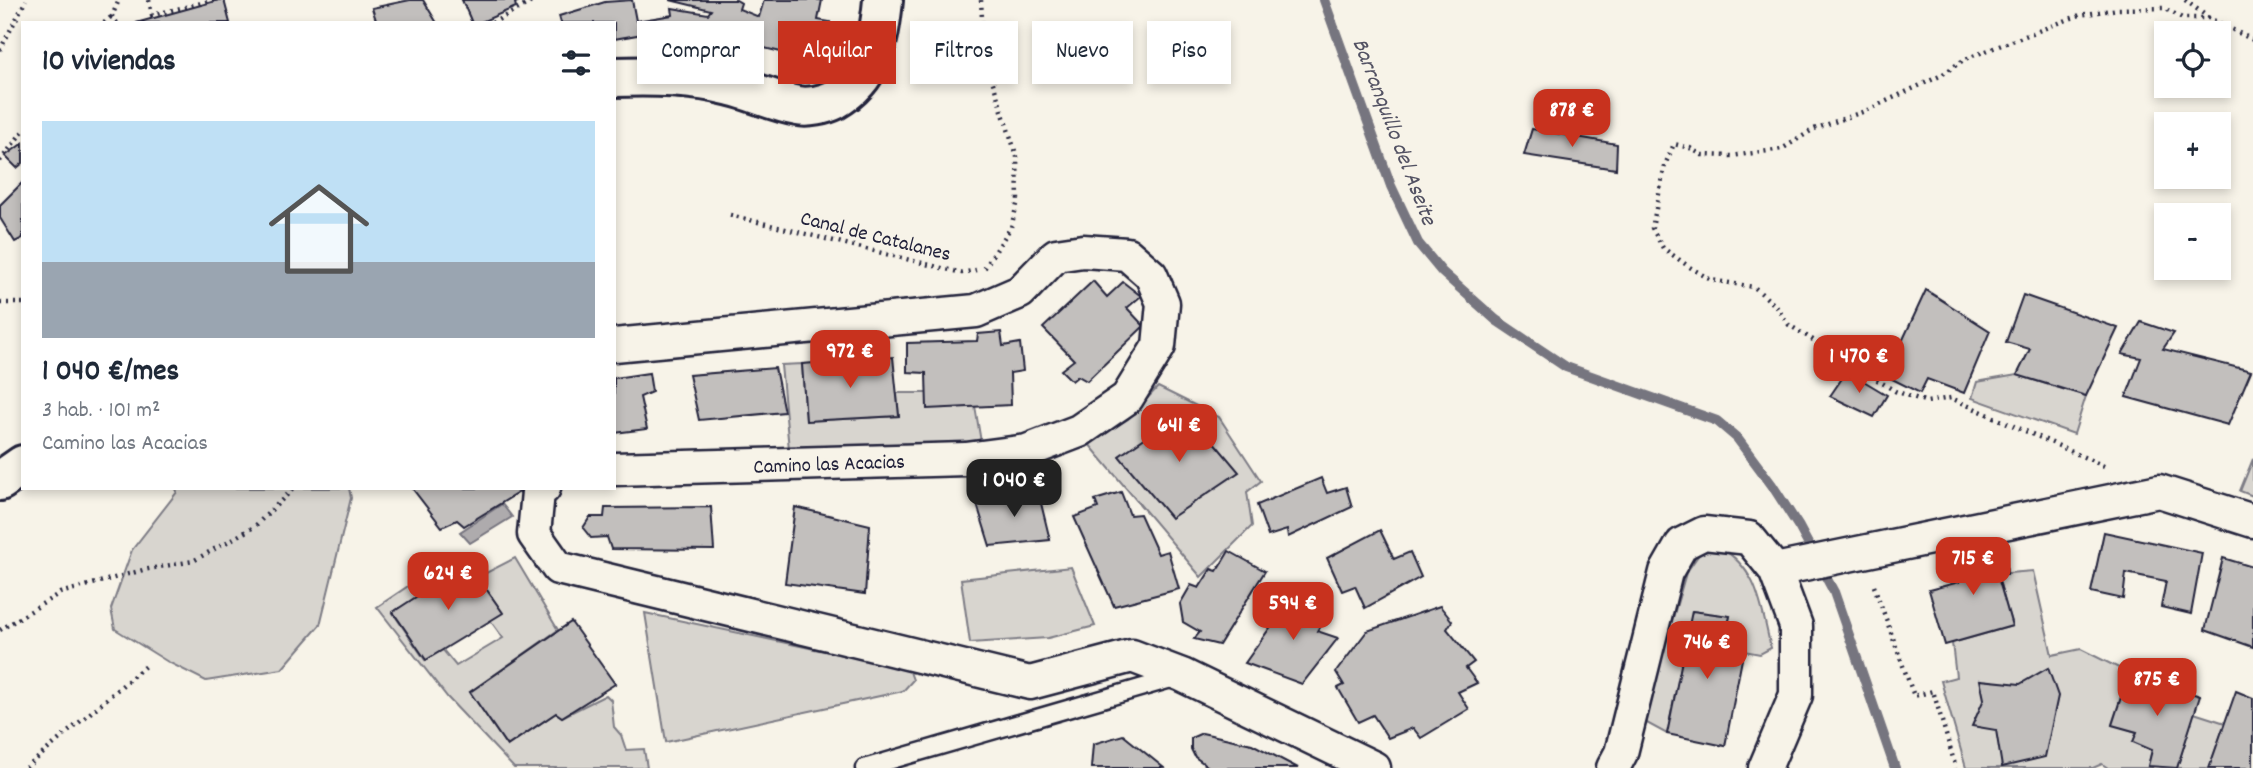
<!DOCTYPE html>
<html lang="es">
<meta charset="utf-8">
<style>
body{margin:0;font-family:Dekko,sans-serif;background:#f2f2f3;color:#1f2937;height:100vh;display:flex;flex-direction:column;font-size:26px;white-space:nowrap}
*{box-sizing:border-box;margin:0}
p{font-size:23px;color:#747a83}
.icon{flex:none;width:38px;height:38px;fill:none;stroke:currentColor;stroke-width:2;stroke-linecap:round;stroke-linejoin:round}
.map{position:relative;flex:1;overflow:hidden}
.side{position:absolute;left:21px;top:21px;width:595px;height:469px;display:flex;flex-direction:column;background:#fff;border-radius:0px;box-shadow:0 4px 10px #0003}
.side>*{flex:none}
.hud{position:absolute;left:637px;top:21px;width:665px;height:63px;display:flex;gap:14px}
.tools{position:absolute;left:2154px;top:21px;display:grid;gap:14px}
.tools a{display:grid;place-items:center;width:77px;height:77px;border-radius:0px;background:#fff;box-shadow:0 4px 10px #0003;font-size:35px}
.price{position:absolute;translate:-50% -60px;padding:0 16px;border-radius:14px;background:#c8321e;color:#fff;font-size:23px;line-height:46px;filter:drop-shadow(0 2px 4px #0008)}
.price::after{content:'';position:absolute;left:50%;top:42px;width:21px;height:16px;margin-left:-10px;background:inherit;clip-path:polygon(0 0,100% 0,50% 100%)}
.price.active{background:#222;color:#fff}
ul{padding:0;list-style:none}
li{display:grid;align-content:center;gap:14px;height:371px;padding:0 21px}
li+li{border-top:2px solid #e0e1e3}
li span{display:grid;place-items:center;height:217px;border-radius:0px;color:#555}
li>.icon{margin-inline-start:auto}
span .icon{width:126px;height:126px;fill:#fffc;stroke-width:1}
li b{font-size:30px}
h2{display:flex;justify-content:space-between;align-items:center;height:84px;padding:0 21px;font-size:30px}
.chip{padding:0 24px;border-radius:0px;background:#fff;box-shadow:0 4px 10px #0003;font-size:24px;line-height:63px}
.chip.active{background:#c8321e;color:#fff}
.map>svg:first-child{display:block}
.green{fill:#d8d5cf;stroke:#7d7c85;stroke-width:2}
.water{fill:#aeabad;stroke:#76747f;stroke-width:2}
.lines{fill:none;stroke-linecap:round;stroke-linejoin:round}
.stream{stroke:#76747f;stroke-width:10}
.building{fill:#c2bfbd;stroke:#22223b;stroke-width:2}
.service-casing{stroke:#22223b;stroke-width:21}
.minor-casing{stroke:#22223b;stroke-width:37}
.secondary-casing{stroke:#22223b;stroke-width:44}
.path{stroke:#22223b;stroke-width:4.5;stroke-dasharray:2 5;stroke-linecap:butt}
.service{stroke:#f7f3e8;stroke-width:16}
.minor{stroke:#f7f3e8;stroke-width:32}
.secondary{stroke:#f7f3e8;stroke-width:38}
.labels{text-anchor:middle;stroke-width:5;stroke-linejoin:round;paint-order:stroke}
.street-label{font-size:21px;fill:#22223b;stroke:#f7f3e8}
.water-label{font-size:23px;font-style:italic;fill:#535263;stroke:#f7f3e8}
</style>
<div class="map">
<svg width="2253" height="768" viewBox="0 0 2253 768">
<rect width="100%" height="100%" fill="#f7f3e8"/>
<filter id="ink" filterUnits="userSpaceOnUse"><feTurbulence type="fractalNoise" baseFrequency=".0143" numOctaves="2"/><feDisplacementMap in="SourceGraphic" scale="14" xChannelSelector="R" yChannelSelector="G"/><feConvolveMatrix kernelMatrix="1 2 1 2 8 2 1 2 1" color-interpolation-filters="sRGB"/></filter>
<g filter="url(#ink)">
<g class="green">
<path d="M802,364l4,57 93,-5 -2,-23h30l48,13 6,36 -192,7 -8,-84z"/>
<path d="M2017,375l69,21 -12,38 -102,-36 5,-16z"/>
<path d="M1158,387l61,30 42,64 -14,11 5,34 -51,51 -113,-134 40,-24z"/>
<path d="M2253,459v37l-13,-5z"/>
<path d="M176,488h173l2,10 -31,127 -38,44 -76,12 -38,-19 -53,-33 -4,-20 21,-59 45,-58z"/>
<path d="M1719,547c40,22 42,61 52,101l-11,6 -16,-3 1,-7 -20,-6 5,-22 -37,-5 -26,123 -24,-13 43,-148 14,-20z"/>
<path d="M453,556l8,12 -68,45 32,47 18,-10 13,16 47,-28 -13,-18 12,-8 -24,-35 37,-19 43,72 -88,62 37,54 49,-33 6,4 44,-22 5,5 3,27 7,8 5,15 18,-1 3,19h-133l-66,-70 -71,-91z"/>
<path d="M1071,567l24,59 -47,12 -78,5 -9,-64z"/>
<path d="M2033,571l19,84 29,-6 48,24 -17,51 25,8 -4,10 19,8 -4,16 5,2h-45l-6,-4 -9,4h-127l-25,-87 15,-4 -4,-34 60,-17 -15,-52z"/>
<path d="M645,613l264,56 4,11 -10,11 -237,51z"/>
<path d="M2194,713l31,10 -16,45h-32z"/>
</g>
<path class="water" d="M502,504l10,13 -42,26 -10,-11z"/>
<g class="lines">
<path class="stream" d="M1324,0l67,186 27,57 24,29 54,48 70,47 151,54 20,17 35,47 27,42 35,65 61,176"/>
</g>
<g class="building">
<path d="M219,0h5l6,23h-94z"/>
<path d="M410,0h13l14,23h-60l-5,-15z"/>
<path d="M462,0h59l-6,3 1,4 -37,16h-7z"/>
<path d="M632,0l4,21 37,-6 -1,-7 36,6 3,-4 -41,-10h66l5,3 -2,6 20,8 5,-17h58l-4,20 12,2 -7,31 13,4 -3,10 -7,4 -40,-6 3,-11 -66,-16 -1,5 -22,-8v-3l-5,-1v6l-9,1 -3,-11 -69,12v-16h-53l-2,-7 46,-14z"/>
<path d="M1532,129l85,15 -1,25 -92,-14z"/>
<path d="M23,143v20l-6,5 -12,-12z"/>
<path d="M23,182v56l-8,4 -15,-24v-13z"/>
<path d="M1093,281l14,16 16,-15 18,14 -14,12 17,18 -57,55 -9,-5 -6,5 -11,-11 13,-10 -31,-32z"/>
<path d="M1926,290l64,41 -26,62 -37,-14 -7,14 -34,-17z"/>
<path d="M2023,295l95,33 -32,68 -69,-21 13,-26 -24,-7z"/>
<path d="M2141,322l33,11 -11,16 88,22 -23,54 -102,-28 15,-39 -19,-4z"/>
<path d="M1001,332l2,14 17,-3 3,28 -13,2 1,32 -84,4 -1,-36 -19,-1v-29l70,-2 1,-7z"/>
<path d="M893,357l6,59 -93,5 -4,-57z"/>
<path d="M775,368l9,44 -85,8 -10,-45z"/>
<path d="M1847,371l40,24 -13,22 -44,-21z"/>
<path d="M649,373l3,19 -12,5 7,32 -33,4v-55z"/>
<path d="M1186,409l53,63 -68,46 -52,-62z"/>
<path d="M1321,478l6,15 19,-6 6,20 -64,30 -1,-7 -19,6 -11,-31z"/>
<path d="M412,488h114l-62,38 -7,-6 -15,7z"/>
<path d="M1038,491l12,49 -60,6 -14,-45z"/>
<path d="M1121,492l9,23 10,-1 18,40 10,-3 11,38 -65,17 -40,-89 24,-9 -3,-8z"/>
<path d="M711,507l3,43 -103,-1 -4,-12 -16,1 -8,-10 7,-11h14l1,-9z"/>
<path d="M795,507l75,18 -5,69 -80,-11z"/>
<path d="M1380,530l14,29 16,-7 11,25 -56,31 -10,-22 -13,5 -15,-33z"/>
<path d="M2104,532l98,21 -11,61 -30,-7 5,-26 -40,-8 -3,26 -32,-7z"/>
<path d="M2005,545l2,29h-10l15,52 -67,19 -16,-55 30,-8 -7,-26z"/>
<path d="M1229,551l36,20 -46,74 -25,-6 6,-7 -17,-10 -3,-18 11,-19 8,3 12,-19 6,2z"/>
<path d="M2223,558l30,9v80l-48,-17z"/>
<path d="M468,563l35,50 -77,47 -33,-48z"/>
<path d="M1296,591l17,9 3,9 -4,8 11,4 -6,10 21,7 -36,46 -57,-21z"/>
<path d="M1440,606l12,15 -5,8 27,33 -8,6 11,15 -19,9 11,17 -48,29 -8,-10 -25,10 -15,-23 -15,7 -20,-34 6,-3 -8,-13 31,-41z"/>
<path d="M1692,611l38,5 -5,22 20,6 -20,102 -58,-12z"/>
<path d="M571,622l44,62 -53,33 -6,-4 -49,33 -37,-54z"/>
<path d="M2048,668l10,28 -13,61 -43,10 -6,-37 -24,-4 12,-27 -4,-19 40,4z"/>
<path d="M2129,673l71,23 -23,72 -29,-2 4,-16 -19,-8 4,-10 -25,-7z"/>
<path d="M2236,691l17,7v70h-44z"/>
<path d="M1202,733l50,11 46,24h-88l-15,-11 -4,-8v-11z"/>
<path d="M1123,735l41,33h-73l2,-24z"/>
</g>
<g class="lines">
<g class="service-casing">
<path id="service" d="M864,768l314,-91"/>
</g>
<g class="minor-casing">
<g id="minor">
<path d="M614,345l362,-34 44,-19 36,-37 27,-4 44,3 24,21 12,28 -4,43 -32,52 -48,33 -52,20 -61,8 -352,10"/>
<path d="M544,488l-6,4 -4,42 24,34 472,115 102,-27 50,19 192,93"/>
<path d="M1775,570l384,-79 94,30"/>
<path d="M1613,768l8,-15 45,-181 16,-28 22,-11 45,5 26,32 21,56v69l-31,73"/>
</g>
</g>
<g class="secondary-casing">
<g id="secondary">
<path d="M614,77c39,-1 79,-1 117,9 22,5 44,16 67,20 10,2 26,-1 36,-6 39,-22 45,-58 49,-100"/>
<path d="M0,481l23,-16"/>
</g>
</g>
<g class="path">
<path d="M149,0l3,15 62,-15"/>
<path d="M981,0l3,55 33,102 1,44 -7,26 -27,42"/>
<path d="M2185,0l24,18 44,22"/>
<path d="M104,23l8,-7"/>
<path d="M117,23l-5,-7 7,-16"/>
<path d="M492,23l43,-23"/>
<path d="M0,50l26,-50"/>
<path d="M0,161l23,-30"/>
<path d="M730,215l232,58 14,-3"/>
<path d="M0,303h23"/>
<path d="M2104,466l-153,-68 -24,4 -32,-11 -106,-66 -13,-19 -22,-19 -43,-7 -23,-14 -25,-18 -11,-20 13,-63 9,-21 16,4 12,7 30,1 50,-7 32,-20 51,-18 75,-35 25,-17 115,-44 38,-6 46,-1 18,10h27"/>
<path d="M1874,586l40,110 19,-5 23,77"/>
<path d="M0,630l60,-37 83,-23 50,-9 61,-34 40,-39"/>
<path d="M26,768l119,-102"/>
</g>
<use href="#service" class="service"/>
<use href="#minor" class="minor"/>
<use href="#secondary" class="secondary"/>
</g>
</g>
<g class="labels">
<g class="street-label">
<text transform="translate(876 235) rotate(14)" y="7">Canal de Catalanes</text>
<text transform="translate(829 463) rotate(-2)" y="7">Camino las Acacias</text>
</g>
<g class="water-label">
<text transform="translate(1396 131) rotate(69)" y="8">Barranquillo del Aseite</text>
</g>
</g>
</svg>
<div class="tools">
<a><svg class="icon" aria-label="locate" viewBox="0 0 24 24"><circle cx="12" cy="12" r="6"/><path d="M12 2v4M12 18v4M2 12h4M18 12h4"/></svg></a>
<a>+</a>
<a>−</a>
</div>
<b class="price" style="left:1572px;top:149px">878 €</b>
<b class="price" style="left:850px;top:390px">972 €</b>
<b class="price" style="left:1859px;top:395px">1 470 €</b>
<b class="price" style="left:1179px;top:464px">641 €</b>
<b class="price active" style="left:1014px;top:519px">1 040 €</b>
<b class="price" style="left:1973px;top:597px">715 €</b>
<b class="price" style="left:448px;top:612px">624 €</b>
<b class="price" style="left:1293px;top:642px">594 €</b>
<b class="price" style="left:1707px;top:681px">746 €</b>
<b class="price" style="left:2157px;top:718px">875 €</b>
<div class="hud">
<a class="chip">Comprar</a>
<a class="chip active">Alquilar</a>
<a class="chip">Filtros</a>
<a class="chip">Nuevo</a>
<a class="chip">Piso</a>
</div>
<section class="side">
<h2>10 viviendas<svg class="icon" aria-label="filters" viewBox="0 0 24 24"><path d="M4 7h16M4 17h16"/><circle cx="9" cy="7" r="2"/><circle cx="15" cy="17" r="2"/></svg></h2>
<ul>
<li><span style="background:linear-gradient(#bfe0f5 65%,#9aa5b1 0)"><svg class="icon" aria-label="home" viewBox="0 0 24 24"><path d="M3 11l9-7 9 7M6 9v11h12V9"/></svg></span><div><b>1 040 €/mes</b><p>3 hab. · 101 m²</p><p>Camino las Acacias</p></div></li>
</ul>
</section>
</div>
